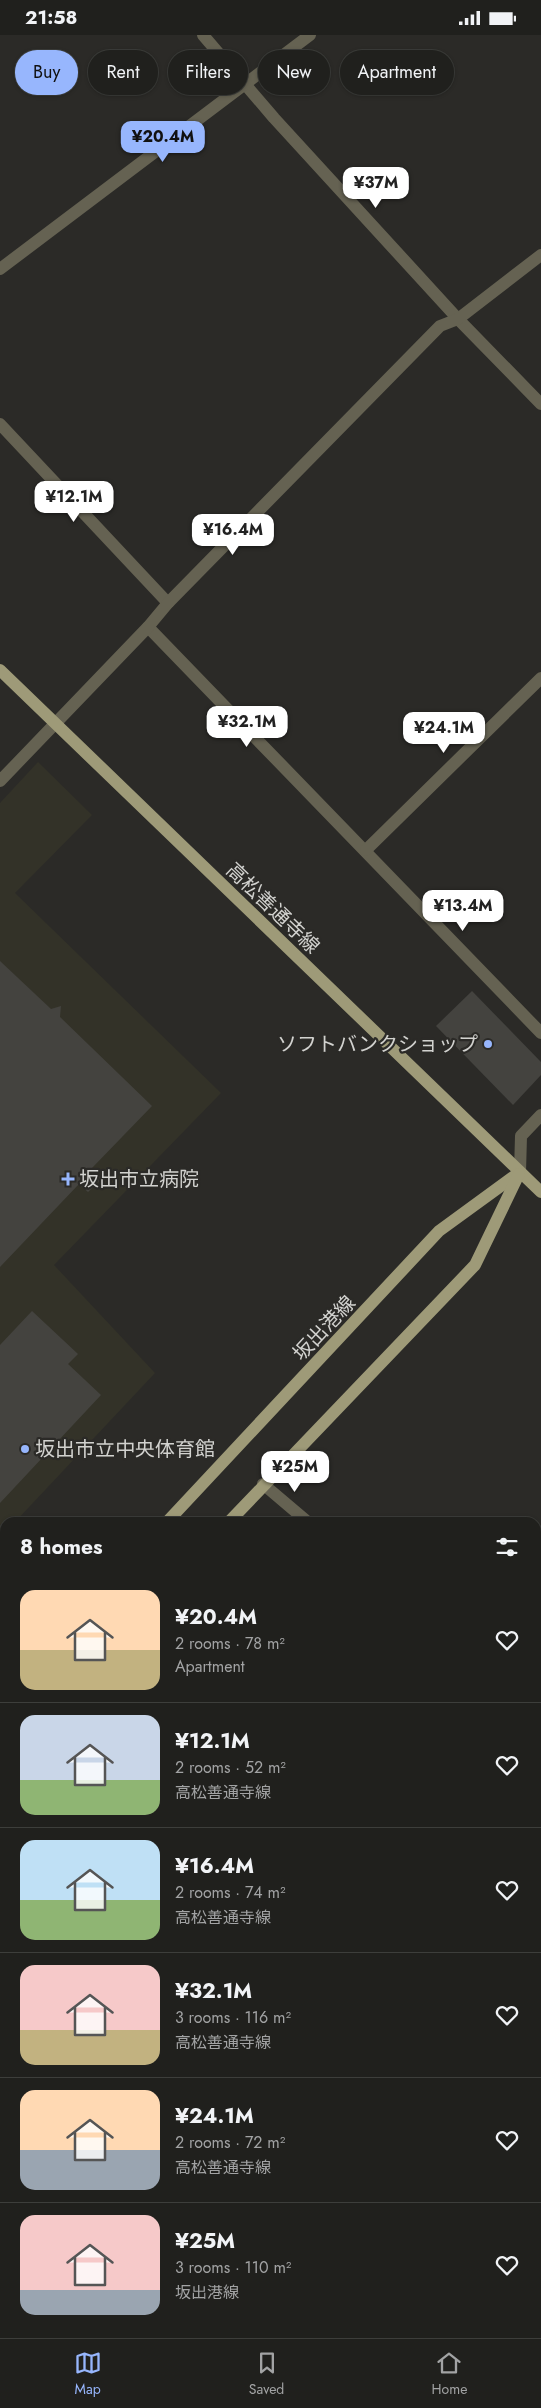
<!DOCTYPE html>
<meta charset="utf-8">
<style>
body{margin:0;font-family:Jost,"Noto Sans JP",sans-serif;background:#282826;color:#f1f3f6;height:100vh;display:flex;flex-direction:column;font-size:19px;white-space:nowrap}
*{box-sizing:border-box;margin:0}
p{font-size:16px;color:#a2a3a4}
.icon{flex:none;width:28px;height:28px;fill:none;stroke:currentColor;stroke-width:2;stroke-linecap:round;stroke-linejoin:round}
.map{position:relative;flex:1;overflow:hidden}
.drawer{position:absolute;left:0px;top:1482px;width:541px;height:821px;display:flex;flex-direction:column;background:#20201d;border-radius:15px 15px 0 0;box-shadow:0 1px 4px #0004,0 0 0 1px #3d3e3b}
.drawer>*{flex:none}
.top-card{position:absolute;left:15px;top:15px;width:511px;height:45px;display:flex;gap:10px}
.price{position:absolute;translate:-50% -42px;padding:0 11px;border-radius:10px;background:#fff;color:#222;font-size:16px;line-height:32px;filter:drop-shadow(0 1px 2px #0008)}
.price::after{content:'';position:absolute;left:50%;top:30px;width:15px;height:11px;margin-left:-8px;background:inherit;clip-path:polygon(0 0,100% 0,50% 100%)}
.price.active{background:#97b6fd;color:#111}
ul{padding:0;list-style:none}
li{display:flex;align-items:center;gap:15px;height:125px;padding:0 20px}
li+li{border-top:1px solid #3d3e3b}
li span{display:grid;place-items:center;flex:none;width:140px;height:100px;border-radius:15px;color:#555}
li>.icon{margin-inline-start:auto}
span .icon{width:60px;height:60px;fill:#fffc;stroke-width:1}
li b{font-size:21px}
h2{display:flex;justify-content:space-between;align-items:center;height:60px;padding:0 20px;font-size:21px}
.chip{padding:0 18px;border-radius:22px;background:#20201d;box-shadow:0 1px 4px #0004,0 0 0 1px #3d3e3b;font-size:18px;line-height:45px}
.chip.active{background:#97b6fd;color:#111}
.status{display:flex;justify-content:space-between;align-items:center;height:35px;padding:0 25px;background:#20201d;direction:ltr}
.status svg{height:14px;fill:currentColor}
.menu{display:flex;justify-content:space-around;align-items:center;height:70px;border-top:1px solid #3d3e3b;background:#20201d;font-size:14px;color:#a2a3a4}
.menu a{display:grid;justify-items:center;gap:2px}
.menu .active{color:#97b6fd}
.map>svg:first-child{display:block}
.built{fill:#333228}
.building{fill:#44433f}
.lines{fill:none;stroke-linecap:round;stroke-linejoin:round}
.service{stroke:#656252;stroke-width:12}
.minor{stroke:#656252;stroke-width:12}
.tertiary{stroke:#656252;stroke-width:12}
.primary{stroke:#9e9a78;stroke-width:12}
.poi-dot{fill:#97b6fd;stroke:#2b2a27;stroke-width:2}
.labels{text-anchor:middle;stroke-width:4.5;stroke-linejoin:round;paint-order:stroke}
.street-label{font-size:20px;fill:#d2d2cf;stroke:#2b2a27}
.poi-label{font-size:20px;fill:#d2d2cf;stroke:#2b2a27;text-anchor:start}
</style>
<div class="status"><b>21:58</b><svg viewBox="0 0 49 12"><path d="M0 12V9h3v3zM5 12V6h3v6zM10 12V3h3v9zM15 12V0h3v12zM26 1h20v11H26zM47 4h2v5h-2z"/></svg></div>
<div class="map">
<svg width="541" height="2303" viewBox="0 0 541 2303">
<rect width="100%" height="100%" fill="#2b2a27"/>
<path class="built" d="M38,727l54,53 -77,78 206,200 -167,172 101,108 -140,149 -10,1v10l-5,5v-735z"/>
<g class="building">
<path d="M0,926l51,48 10,-3 -1,11 92,89 -60,62 10,10 -14,14 -9,-8 -79,83z"/>
<path d="M472,956l69,71v13l-28,30 -77,-79z"/>
<path d="M32,1276l46,43 -10,10 33,31 -101,108v-158z"/>
</g>
<g class="lines">
<g class="service">
<path d="M0,1636l5,5"/>
<path d="M536,2236l5,-5"/>
<path d="M475,2303l4,-4"/>
</g>
<g class="minor">
<path d="M203,0l71,83 184,201 83,85"/>
<path d="M0,389l168,179"/>
<path d="M148,592l393,406"/>
<path d="M0,746l148,-154 20,-24 272,-277 18,-7 83,-64"/>
<path d="M366,815l175,-172"/>
<path d="M520,1137l1,-36 20,-21"/>
<path d="M263,1449l46,39"/>
<path d="M536,1658l5,4"/>
<path d="M0,1780l5,3"/>
<path d="M536,1893l5,-5"/>
<path d="M536,2151l5,3"/>
<path d="M0,2176l5,3"/>
<path d="M175,2299l5,4"/>
<path d="M80,2303l3,-4"/>
</g>
<path class="tertiary" d="M0,234l310,-234"/>
<g class="primary">
<path d="M0,635l541,522"/>
<path d="M166,1488l273,-292 81,-59"/>
<path d="M228,1488l247,-258 44,-91"/>
<path d="M0,1666l5,-5"/>
<path d="M0,1736l5,-6"/>
</g>
</g>
<g class="poi-dot">
<circle cx="488" cy="1009" r="5"/>
<path d="M65.5 1136.5h5v5h5v5h-5v5h-5v-5h-5v-5h5z"/>
<circle cx="25" cy="1414" r="5"/>
</g>
<g class="labels">
<g class="street-label">
<text transform="translate(273 873) rotate(44)" y="7">高松善通寺線</text>
<text transform="translate(324 1293) rotate(-47)" y="7">坂出港線</text>
</g>
<g class="poi-label">
<text x="478" y="1016" text-anchor="end">ソフトバンクショップ</text>
<text x="79" y="1151">坂出市立病院</text>
<text x="35" y="1421">坂出市立中央体育館</text>
</g>
</g>
</svg>
<b class="price active" style="left:163px;top:128px">¥20.4M</b>
<b class="price" style="left:376px;top:174px">¥37M</b>
<b class="price" style="left:74px;top:488px">¥12.1M</b>
<b class="price" style="left:233px;top:521px">¥16.4M</b>
<b class="price" style="left:247px;top:713px">¥32.1M</b>
<b class="price" style="left:444px;top:719px">¥24.1M</b>
<b class="price" style="left:463px;top:897px">¥13.4M</b>
<b class="price" style="left:295px;top:1458px">¥25M</b>
<div class="top-card">
<a class="chip active">Buy</a>
<a class="chip">Rent</a>
<a class="chip">Filters</a>
<a class="chip">New</a>
<a class="chip">Apartment</a>
</div>
<section class="drawer">
<h2>8 homes<svg class="icon" aria-label="filters" viewBox="0 0 24 24"><path d="M4 7h16M4 17h16"/><circle cx="9" cy="7" r="2"/><circle cx="15" cy="17" r="2"/></svg></h2>
<ul>
<li><span style="background:linear-gradient(#ffd9b3 60%,#c2b280 0)"><svg class="icon" aria-label="home" viewBox="0 0 24 24"><path d="M3 11l9-7 9 7M6 9v11h12V9"/></svg></span><div><b>¥20.4M</b><p>2 rooms · 78 m²</p><p>Apartment</p></div><svg class="icon" aria-label="heart" viewBox="0 0 24 24"><path d="M12 20l-8-8c-3-5 5-10 8-4 3-6 11-1 8 4z"/></svg></li>
<li><span style="background:linear-gradient(#c9d6e8 65%,#8fb573 0)"><svg class="icon" aria-label="home" viewBox="0 0 24 24"><path d="M3 11l9-7 9 7M6 9v11h12V9"/></svg></span><div><b>¥12.1M</b><p>2 rooms · 52 m²</p><p>高松善通寺線</p></div><svg class="icon" aria-label="heart" viewBox="0 0 24 24"><path d="M12 20l-8-8c-3-5 5-10 8-4 3-6 11-1 8 4z"/></svg></li>
<li><span style="background:linear-gradient(#bfe0f5 60%,#8fb573 0)"><svg class="icon" aria-label="home" viewBox="0 0 24 24"><path d="M3 11l9-7 9 7M6 9v11h12V9"/></svg></span><div><b>¥16.4M</b><p>2 rooms · 74 m²</p><p>高松善通寺線</p></div><svg class="icon" aria-label="heart" viewBox="0 0 24 24"><path d="M12 20l-8-8c-3-5 5-10 8-4 3-6 11-1 8 4z"/></svg></li>
<li><span style="background:linear-gradient(#f6c9c9 65%,#c2b280 0)"><svg class="icon" aria-label="home" viewBox="0 0 24 24"><path d="M3 11l9-7 9 7M6 9v11h12V9"/></svg></span><div><b>¥32.1M</b><p>3 rooms · 116 m²</p><p>高松善通寺線</p></div><svg class="icon" aria-label="heart" viewBox="0 0 24 24"><path d="M12 20l-8-8c-3-5 5-10 8-4 3-6 11-1 8 4z"/></svg></li>
<li><span style="background:linear-gradient(#ffd9b3 60%,#9aa5b1 0)"><svg class="icon" aria-label="home" viewBox="0 0 24 24"><path d="M3 11l9-7 9 7M6 9v11h12V9"/></svg></span><div><b>¥24.1M</b><p>2 rooms · 72 m²</p><p>高松善通寺線</p></div><svg class="icon" aria-label="heart" viewBox="0 0 24 24"><path d="M12 20l-8-8c-3-5 5-10 8-4 3-6 11-1 8 4z"/></svg></li>
<li><span style="background:linear-gradient(#f6c9c9 75%,#9aa5b1 0)"><svg class="icon" aria-label="home" viewBox="0 0 24 24"><path d="M3 11l9-7 9 7M6 9v11h12V9"/></svg></span><div><b>¥25M</b><p>3 rooms · 110 m²</p><p>坂出港線</p></div><svg class="icon" aria-label="heart" viewBox="0 0 24 24"><path d="M12 20l-8-8c-3-5 5-10 8-4 3-6 11-1 8 4z"/></svg></li>
</ul>
</section>
</div>
<nav class="menu">
<a class="active"><svg class="icon" aria-label="map" viewBox="0 0 24 24"><path d="M3 6l6-2 6 2 6-2v14l-6 2-6-2-6 2zM9 4v14M15 6v14"/></svg>Map</a>
<a><svg class="icon" aria-label="saved" viewBox="0 0 24 24"><path d="M7 4h10v16l-5-4-5 4z"/></svg>Saved</a>
<a><svg class="icon" aria-label="home" viewBox="0 0 24 24"><path d="M3 11l9-7 9 7M6 9v11h12V9"/></svg>Home</a>
</nav>
